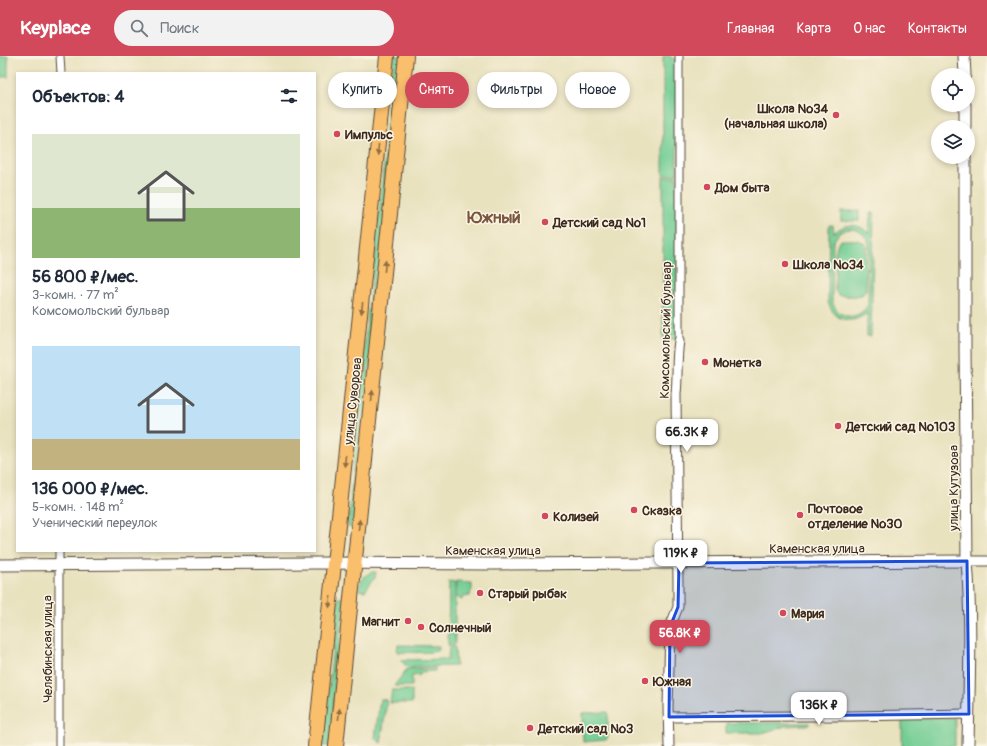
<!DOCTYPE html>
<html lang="ru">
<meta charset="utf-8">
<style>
body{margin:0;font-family:Pangolin,sans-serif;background:#f2f2f3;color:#1f2937;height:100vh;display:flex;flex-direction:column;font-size:15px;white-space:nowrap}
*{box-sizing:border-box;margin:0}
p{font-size:13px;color:#747a83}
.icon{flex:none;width:22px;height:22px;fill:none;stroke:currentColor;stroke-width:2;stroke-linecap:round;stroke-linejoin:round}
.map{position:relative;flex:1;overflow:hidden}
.sheet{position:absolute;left:16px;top:16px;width:300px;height:480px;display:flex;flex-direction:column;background:#fff;border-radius:0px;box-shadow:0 2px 6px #0003}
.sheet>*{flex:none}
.guide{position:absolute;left:328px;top:16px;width:380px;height:36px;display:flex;gap:8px}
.fabs{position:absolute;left:931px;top:12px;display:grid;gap:8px}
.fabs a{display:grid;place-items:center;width:44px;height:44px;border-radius:50%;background:#fff;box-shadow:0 2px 6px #0003;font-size:20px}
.price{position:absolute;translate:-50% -34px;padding:0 9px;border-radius:8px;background:#fff;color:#222;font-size:13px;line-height:26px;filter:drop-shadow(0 1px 2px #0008)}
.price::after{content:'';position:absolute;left:50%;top:24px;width:12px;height:9px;margin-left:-6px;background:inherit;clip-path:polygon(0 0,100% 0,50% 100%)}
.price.current{background:#d1495b;color:#fff}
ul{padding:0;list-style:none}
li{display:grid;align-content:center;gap:8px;height:212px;padding:0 16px}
li span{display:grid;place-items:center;height:124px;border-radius:0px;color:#555}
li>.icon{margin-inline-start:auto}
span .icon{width:72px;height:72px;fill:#fffc;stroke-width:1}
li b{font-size:17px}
h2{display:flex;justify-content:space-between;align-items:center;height:48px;padding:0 16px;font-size:17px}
.chip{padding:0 14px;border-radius:18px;background:#fff;box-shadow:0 2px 6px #0003;font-size:14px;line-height:36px}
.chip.current{background:#d1495b;color:#fff}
header{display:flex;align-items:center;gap:24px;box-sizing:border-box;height:56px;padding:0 20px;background:#d1495b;color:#fff}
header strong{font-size:19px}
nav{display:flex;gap:22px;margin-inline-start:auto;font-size:14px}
.search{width:280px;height:36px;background:#f2f2f3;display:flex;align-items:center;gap:10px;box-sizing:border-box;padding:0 14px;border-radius:22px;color:#747a83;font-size:15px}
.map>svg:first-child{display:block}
.green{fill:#73cd94;stroke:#577c59;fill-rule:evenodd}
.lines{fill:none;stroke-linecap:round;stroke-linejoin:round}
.pedestrian-casing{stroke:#554636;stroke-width:9}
.minor-casing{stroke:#554636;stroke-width:11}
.tertiary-casing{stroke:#554636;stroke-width:13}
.primary-casing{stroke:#554636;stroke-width:16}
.pedestrian{stroke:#fff;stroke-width:7}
.minor{stroke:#fff;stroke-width:9}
.tertiary{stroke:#fff;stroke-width:11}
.primary{stroke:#f9bf6d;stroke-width:14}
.oneway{fill:#906d42}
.marked{fill:#1d4ed8;fill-opacity:0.2;stroke:#1d4ed8;stroke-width:3;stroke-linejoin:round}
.poi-dot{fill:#d1495b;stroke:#fcf5e5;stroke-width:1.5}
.labels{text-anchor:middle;stroke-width:3;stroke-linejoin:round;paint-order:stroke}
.poi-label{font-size:13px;font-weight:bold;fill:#3b2a1e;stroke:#fcf5e5;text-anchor:start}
.street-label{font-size:13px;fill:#3b2a1e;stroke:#fcf5e5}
.district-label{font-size:17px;font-weight:bold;fill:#79563d;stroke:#fcf5e5}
</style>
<header>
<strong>Keyplace</strong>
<div class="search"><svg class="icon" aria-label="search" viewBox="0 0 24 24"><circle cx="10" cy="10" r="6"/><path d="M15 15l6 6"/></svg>Поиск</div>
<nav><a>Главная</a><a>Карта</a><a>О нас</a><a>Контакты</a></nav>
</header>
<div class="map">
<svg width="987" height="690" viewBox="0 0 987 690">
<rect width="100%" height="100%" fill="#fcf5e5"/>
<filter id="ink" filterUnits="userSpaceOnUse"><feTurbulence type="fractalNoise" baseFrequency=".025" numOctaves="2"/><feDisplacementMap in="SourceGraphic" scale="8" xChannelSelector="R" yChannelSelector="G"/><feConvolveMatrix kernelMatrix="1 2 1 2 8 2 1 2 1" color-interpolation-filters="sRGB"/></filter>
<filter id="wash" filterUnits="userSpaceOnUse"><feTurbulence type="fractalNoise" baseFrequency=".012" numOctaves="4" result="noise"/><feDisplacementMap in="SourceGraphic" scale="16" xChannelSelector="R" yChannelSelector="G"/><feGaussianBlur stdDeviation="0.9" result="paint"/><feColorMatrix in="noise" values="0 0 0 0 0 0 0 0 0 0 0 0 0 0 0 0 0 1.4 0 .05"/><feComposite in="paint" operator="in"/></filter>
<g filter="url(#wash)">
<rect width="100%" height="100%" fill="#e9e2bf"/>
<g class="green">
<rect x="0" y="0" width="8" height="21"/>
<path d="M394,0h7l-7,77h-8z"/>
<path d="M663,0h8l1,3h5v116h-14z"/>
<path d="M387,82l6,1 -40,389 -5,-1 14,-159z"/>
<rect x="663" y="121" width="14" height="162"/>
<rect x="841" y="155" width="18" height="10"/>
<path d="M870,157h4l-3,123h-4v-23c-14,12 -33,9 -39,-11l1,-77h4l1,8c10,-10 25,-11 35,1zM849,173c10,0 16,5 20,14l-1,62c-10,16 -30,15 -36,-4l1,-59 6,-9 6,-3z"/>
<path d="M842,184c9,0 18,-2 24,5v45c-2,3 -2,4 -5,5 -4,2 -18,1 -23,0l-3,-5 1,-41 2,-7z"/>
<path d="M372,516h4l-1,5 -10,14 -6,-1c1,-9 5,-15 13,-18z"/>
<path d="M449,526l6,1v62h-7z"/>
<path d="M456,526l16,1v7l-1,1 -1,5 -7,1 -1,3 -6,-3z"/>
<path d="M338,542h6l-15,148h-6z"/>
<path d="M398,589l41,1v4c-6,4 -33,2 -42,2z"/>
<path d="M449,591h6l1,19 -49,1 -6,-7 47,-1z"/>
<path d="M435,612v3l-14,1 -1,3 -8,1v10h-18l13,-17z"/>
<path d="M392,634h20v13h-22z"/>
<path d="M380,643l7,1 -6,43 -6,-5z"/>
<path d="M608,656v25l-2,3 -23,2 -1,-29z"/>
<rect x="902" y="662" width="53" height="28"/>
<path d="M726,667h83v2l-23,1 -24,7h-36z"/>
</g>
</g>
<g filter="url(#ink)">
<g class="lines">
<g class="pedestrian-casing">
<g id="pedestrian">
<path d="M60,0l1,17"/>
<path d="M679,0v285"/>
<path d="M59,495v195"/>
</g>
</g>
<g class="minor-casing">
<g id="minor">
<path d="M967,505h20"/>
<path d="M669,661l139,-1h41l120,-2"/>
<path d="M669,690l-1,-39 2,-80 8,-20v-24l-2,-189c2,-18 0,-35 3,-53"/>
</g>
</g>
<g class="tertiary-casing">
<g id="tertiary">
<path d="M964,0l1,19"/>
<path d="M965,49v22"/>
<path d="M965,101v190l2,214c5,61 2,123 1,185"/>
<path d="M0,509l315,-2 176,1 476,-3"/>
</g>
</g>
<g class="primary-casing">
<g id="primary">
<path d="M315,690l72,-690"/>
<path d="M336,690l70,-690"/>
</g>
</g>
<use href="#pedestrian" class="pedestrian"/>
<use href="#minor" class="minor"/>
<use href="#tertiary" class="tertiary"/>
<use href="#primary" class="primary"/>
</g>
<defs><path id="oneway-solid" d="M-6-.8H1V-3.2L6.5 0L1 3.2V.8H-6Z"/></defs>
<g class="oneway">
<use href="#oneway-solid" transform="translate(378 94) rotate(96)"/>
<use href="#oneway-solid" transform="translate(385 210) rotate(-84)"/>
<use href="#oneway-solid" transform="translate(362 252) rotate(96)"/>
<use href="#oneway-solid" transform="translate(372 340) rotate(-84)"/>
<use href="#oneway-solid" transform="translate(345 405) rotate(96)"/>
<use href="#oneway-solid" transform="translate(359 469) rotate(-84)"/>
<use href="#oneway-solid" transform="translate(330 546) rotate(96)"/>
<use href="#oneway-solid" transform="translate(339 658) rotate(-84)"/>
</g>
</g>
<path class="marked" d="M967,505l2,153 -300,3 1,-90 8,-20 1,-44z"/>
<g class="poi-dot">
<circle cx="836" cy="59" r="4"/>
<circle cx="337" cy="78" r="4"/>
<circle cx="707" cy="131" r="4"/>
<circle cx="545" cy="166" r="4"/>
<circle cx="785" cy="208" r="4"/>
<circle cx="705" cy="306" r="4"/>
<circle cx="838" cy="370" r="4"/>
<circle cx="634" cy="454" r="4"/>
<circle cx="800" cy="459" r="4"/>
<circle cx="545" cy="460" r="4"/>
<circle cx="480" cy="537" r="4"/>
<circle cx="783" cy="557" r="4"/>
<circle cx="408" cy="565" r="4"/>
<circle cx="421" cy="571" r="4"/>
<circle cx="645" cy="625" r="4"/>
<circle cx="530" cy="672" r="4"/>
</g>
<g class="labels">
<g class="poi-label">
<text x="828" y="57" text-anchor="end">Школа №34<tspan x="828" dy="15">(начальная школа)</tspan></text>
<text x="345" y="83">Импульс</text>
<text x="715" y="136">Дом быта</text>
<text x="553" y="171">Детский сад №1</text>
<text x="793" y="213">Школа №34</text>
<text x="713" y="311">Монетка</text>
<text x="846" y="375">Детский сад №103</text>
<text x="808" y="457">Почтовое<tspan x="808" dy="15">отделение №30</tspan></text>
<text x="642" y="459">Сказка</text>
<text x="553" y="465">Колизей</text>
<text x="488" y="542">Старый рыбак</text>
<text x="791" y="562">Мария</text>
<text x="400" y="570" text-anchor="end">Магнит</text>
<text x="429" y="576">Солнечный</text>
<text x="653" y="630">Южная</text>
<text x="538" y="677">Детский сад №3</text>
</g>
<g class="street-label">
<text transform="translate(665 274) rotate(-89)" y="5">Комсомольский бульвар</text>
<text transform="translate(352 345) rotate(-84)" y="5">улица Суворова</text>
<text transform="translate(953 432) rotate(-90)" y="5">улица Кутузова</text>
<text x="817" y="497">Каменская улица</text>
<text x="493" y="499">Каменская улица</text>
<text transform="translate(47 593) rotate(-90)" y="5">Челябинская улица</text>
</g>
<g class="district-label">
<text x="494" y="167">Южный</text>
</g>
</g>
</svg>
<div class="fabs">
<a><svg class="icon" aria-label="locate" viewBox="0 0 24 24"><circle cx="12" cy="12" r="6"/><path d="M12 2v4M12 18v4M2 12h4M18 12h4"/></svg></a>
<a><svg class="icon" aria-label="layers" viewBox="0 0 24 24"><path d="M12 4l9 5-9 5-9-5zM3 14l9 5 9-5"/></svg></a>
</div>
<b class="price" style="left:687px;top:397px">66.3K ₽</b>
<b class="price" style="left:681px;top:518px">119K ₽</b>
<b class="price current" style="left:680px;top:598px">56.8K ₽</b>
<b class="price" style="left:819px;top:670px">136K ₽</b>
<div class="guide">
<a class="chip">Купить</a>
<a class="chip current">Снять</a>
<a class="chip">Фильтры</a>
<a class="chip">Новое</a>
</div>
<section class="sheet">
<h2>Объектов: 4<svg class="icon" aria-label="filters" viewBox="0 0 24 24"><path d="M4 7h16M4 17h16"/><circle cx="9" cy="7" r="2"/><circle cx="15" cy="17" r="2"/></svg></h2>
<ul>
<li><span style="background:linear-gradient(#dfe7d0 60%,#8fb573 0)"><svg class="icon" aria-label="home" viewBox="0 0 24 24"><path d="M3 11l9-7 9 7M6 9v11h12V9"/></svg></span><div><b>56 800 ₽/мес.</b><p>3-комн. · 77 m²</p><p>Комсомольский бульвар</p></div></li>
<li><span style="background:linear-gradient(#bfe0f5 75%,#c2b280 0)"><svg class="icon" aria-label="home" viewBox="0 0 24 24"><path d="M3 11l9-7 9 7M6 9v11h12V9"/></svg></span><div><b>136 000 ₽/мес.</b><p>5-комн. · 148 m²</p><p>Ученический переулок</p></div></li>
</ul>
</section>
</div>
